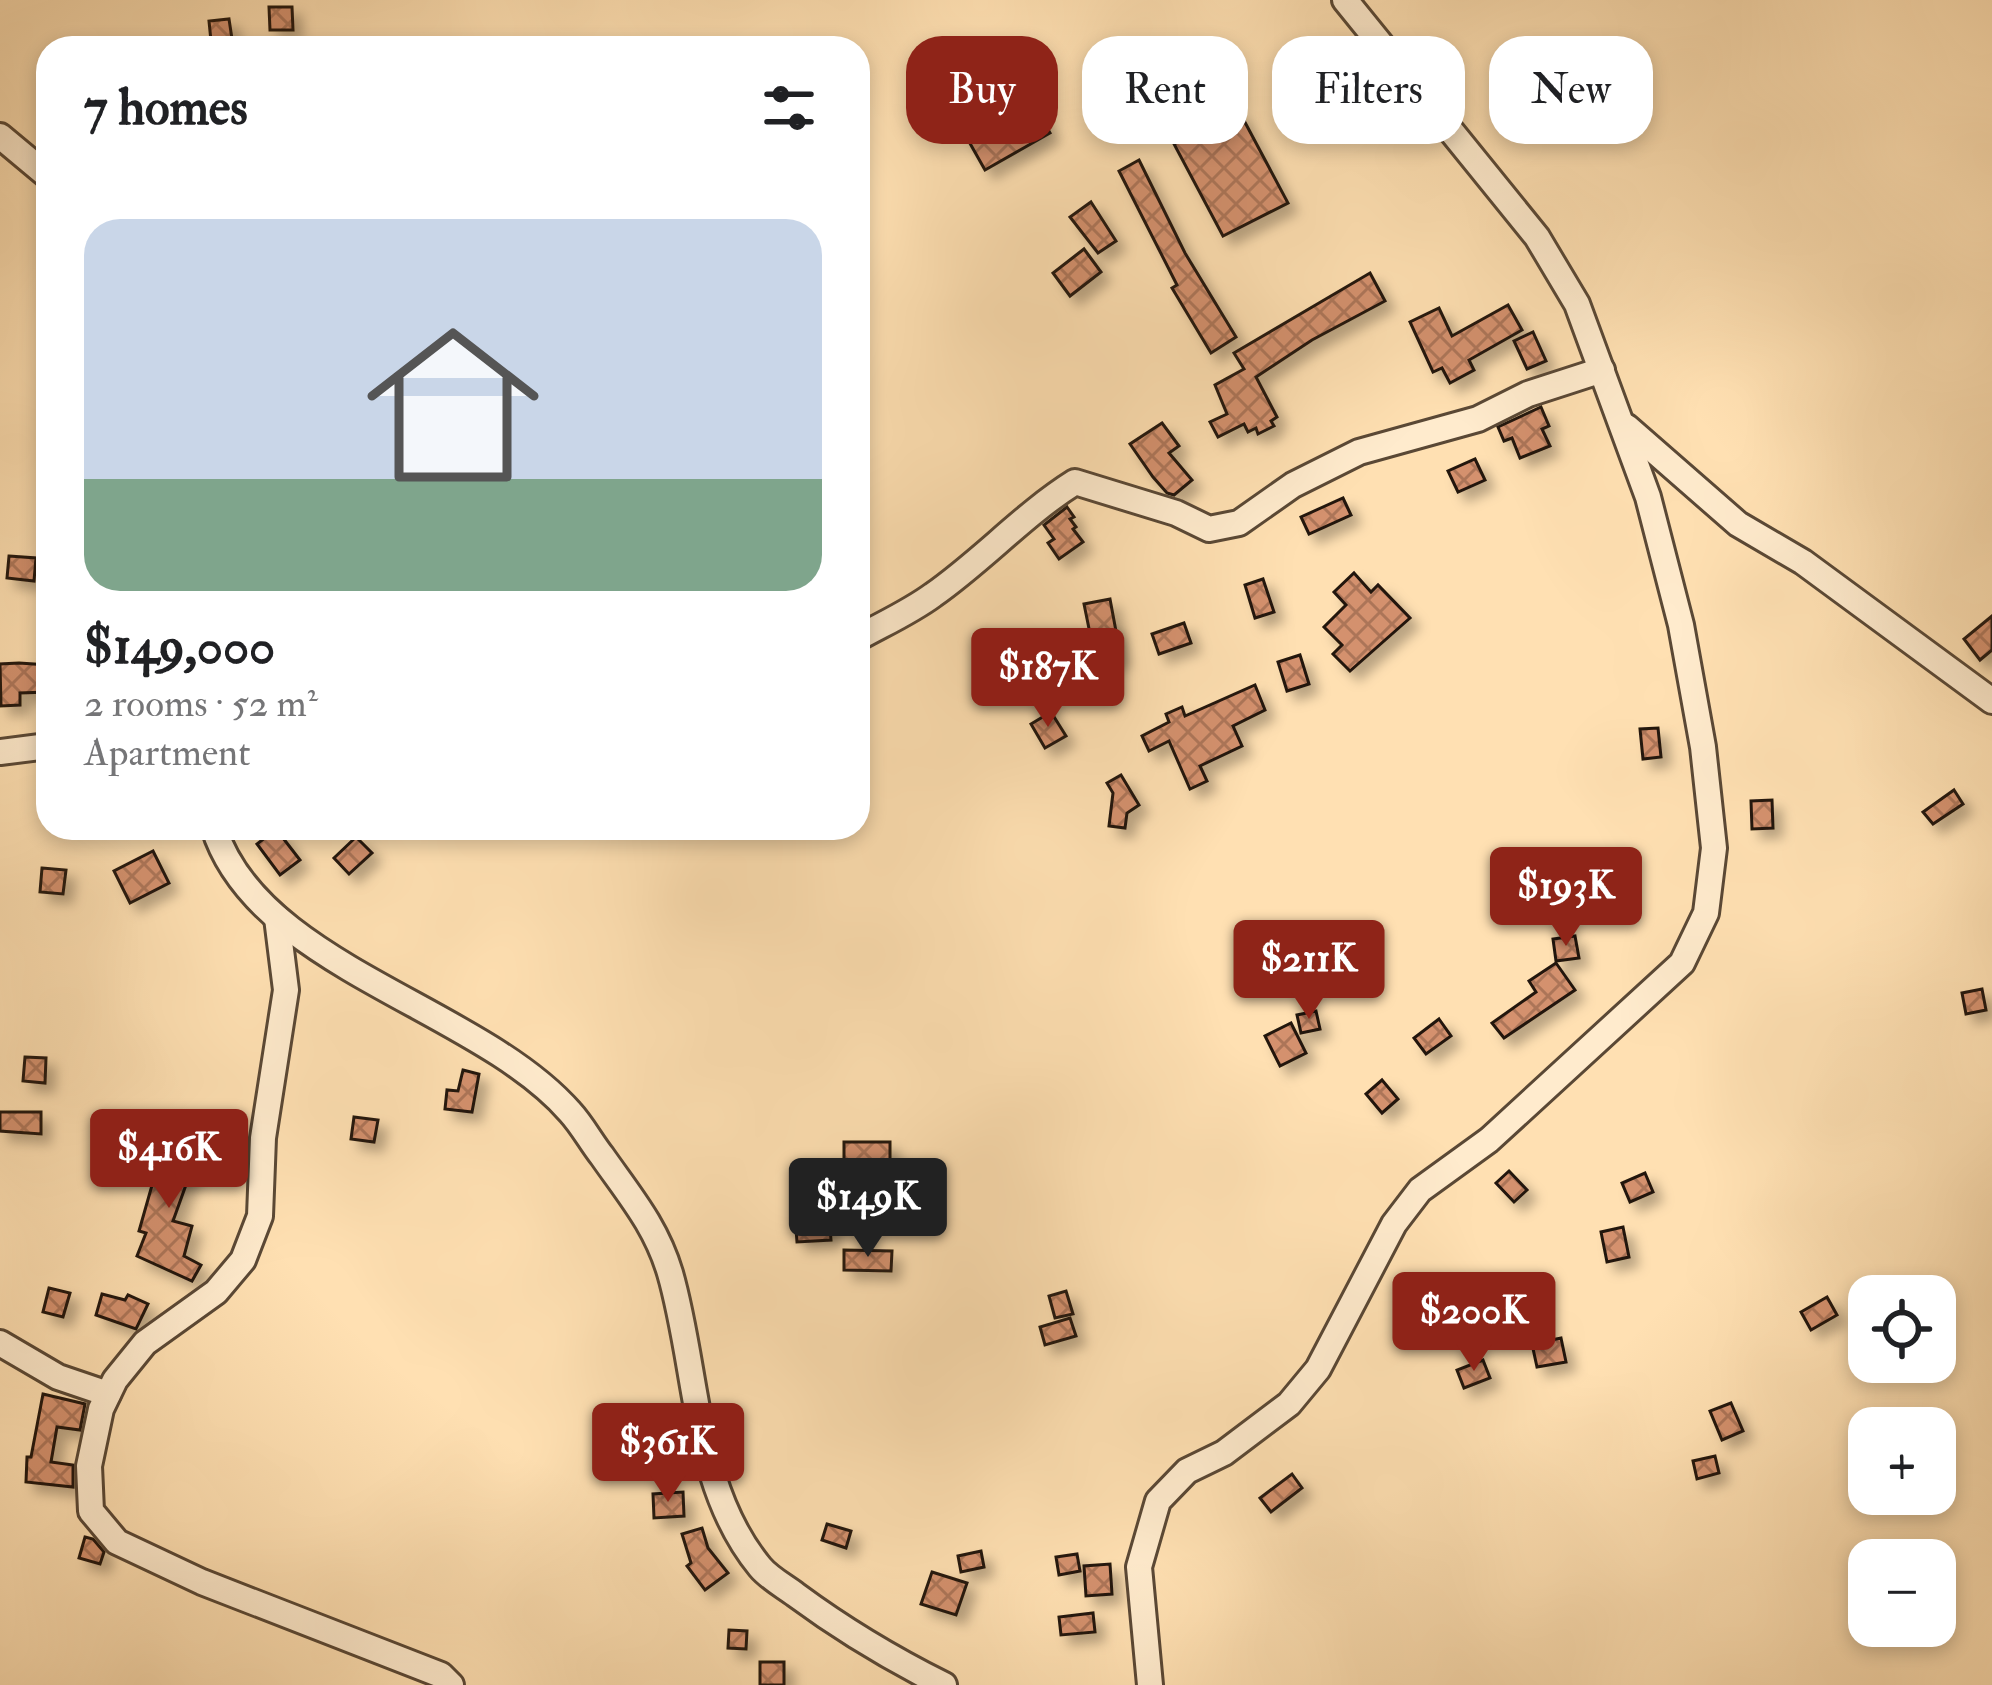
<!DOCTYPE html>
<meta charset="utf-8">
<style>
body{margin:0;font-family:"IM FELL Double Pica",serif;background:#f6f6f6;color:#202124;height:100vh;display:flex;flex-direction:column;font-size:45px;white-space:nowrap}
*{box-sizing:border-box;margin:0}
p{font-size:39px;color:#757577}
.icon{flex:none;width:66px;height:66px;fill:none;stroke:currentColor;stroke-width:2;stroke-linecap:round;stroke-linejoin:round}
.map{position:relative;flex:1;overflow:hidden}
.details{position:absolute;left:36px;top:36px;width:834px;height:804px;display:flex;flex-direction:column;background:#fff;border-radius:36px;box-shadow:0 6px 18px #0003}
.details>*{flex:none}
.banner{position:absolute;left:906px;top:36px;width:906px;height:108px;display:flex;gap:24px}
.buttons{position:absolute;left:1848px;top:1275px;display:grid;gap:24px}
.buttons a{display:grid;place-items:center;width:108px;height:108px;border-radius:24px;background:#fff;box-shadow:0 6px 18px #0003;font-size:60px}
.price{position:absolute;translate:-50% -102px;padding:0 27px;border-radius:12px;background:#8f2418;color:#fff;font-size:39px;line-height:78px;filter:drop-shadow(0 3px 6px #0008)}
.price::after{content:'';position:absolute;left:50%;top:72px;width:36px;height:27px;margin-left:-18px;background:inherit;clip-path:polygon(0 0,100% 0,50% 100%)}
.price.selected{background:#222;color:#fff}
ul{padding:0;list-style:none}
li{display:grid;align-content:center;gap:24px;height:636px;padding:0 48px}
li+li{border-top:3px solid #e0e0e0}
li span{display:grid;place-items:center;height:372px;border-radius:36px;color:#555}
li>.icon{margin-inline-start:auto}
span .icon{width:216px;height:216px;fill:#fffc;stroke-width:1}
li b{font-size:51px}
h2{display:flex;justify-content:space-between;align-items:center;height:144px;padding:0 48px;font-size:51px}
.tag{padding:0 42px;border-radius:36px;background:#fff;box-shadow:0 6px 18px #0003;font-size:42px;line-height:108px}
.tag.selected{background:#8f2418;color:#fff}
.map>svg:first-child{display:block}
.building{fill:url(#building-cross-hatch);stroke:#23150b;stroke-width:3;filter:url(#shadow)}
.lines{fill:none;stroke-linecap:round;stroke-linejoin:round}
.street-casing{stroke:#5a4835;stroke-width:30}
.street{stroke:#ffebcd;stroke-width:24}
</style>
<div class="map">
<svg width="1992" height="1685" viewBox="0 0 1992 1685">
<defs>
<pattern id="building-cross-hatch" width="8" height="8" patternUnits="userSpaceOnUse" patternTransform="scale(3)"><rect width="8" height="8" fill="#d4916e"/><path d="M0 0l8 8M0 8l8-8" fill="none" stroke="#ac7559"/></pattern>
<filter id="shadow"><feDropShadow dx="9" dy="9" stdDeviation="6" flood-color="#0004"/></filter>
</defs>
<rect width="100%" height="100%" fill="#ffe0b2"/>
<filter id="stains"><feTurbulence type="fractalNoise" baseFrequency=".00167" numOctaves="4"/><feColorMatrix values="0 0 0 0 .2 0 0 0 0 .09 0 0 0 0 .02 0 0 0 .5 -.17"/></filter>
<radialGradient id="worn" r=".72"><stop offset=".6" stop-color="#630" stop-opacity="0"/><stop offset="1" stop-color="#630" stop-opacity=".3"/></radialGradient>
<g class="building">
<path d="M269,7h23l1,23h-23z"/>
<path d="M229,19l3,20 -21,2 -2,-20z"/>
<path d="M1028,94l22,39 -65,37 -22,-39z"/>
<path d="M1240,113l48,90 -65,33 -49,-92z"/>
<path d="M1139,160l46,93 51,84 -25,16 -39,-65 5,-3 -58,-114z"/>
<path d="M1091,202l25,39 -18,12 -28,-36z"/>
<path d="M1084,249l17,23 -31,24 -17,-23z"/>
<path d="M1370,273l15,28 -73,39 -56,37 21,40 -6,4 3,5 -16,8 -2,-6 -8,4 -4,-8 -26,13 -8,-15 17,-8 -12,-29 29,-16 -10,-16z"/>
<path d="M1508,305l14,25 -53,30 5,10 -24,13 -8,-15 -9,4 -23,-50 29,-14 13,28z"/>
<path d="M1533,332l13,29 -19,8 -13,-28z"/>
<path d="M1541,407l8,19 -7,3 8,17 -30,12 -8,-20 -8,3 -6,-14z"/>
<path d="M1162,423l17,23 -10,7 23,27 -18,15 -7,-2 -14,-16 -23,-33z"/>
<path d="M1475,459l10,21 -27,12 -10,-21z"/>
<path d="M1343,498l8,17 -42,19 -8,-17z"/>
<path d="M1067,507l7,10 -4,2 6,8 -3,2 10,13 -24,17 -11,-16 6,-4 -10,-14z"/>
<path d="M9,556l27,2 -2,23 -27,-3z"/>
<path d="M1354,573l17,19 7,-7 32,33 -60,53 -17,-17 9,-9 -18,-18 22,-22 -12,-13z"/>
<path d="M1263,579l11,33 -19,6 -10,-33z"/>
<path d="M1110,599l11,59 -25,5 -12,-59z"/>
<path d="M1992,616v34l-12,10 -16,-21z"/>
<path d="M1184,623l7,20 -32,11 -7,-20z"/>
<path d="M1300,655l9,29 -22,7 -9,-29z"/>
<path d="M19,663l29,2v27l-28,1v12l-19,1 -1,-42z"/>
<path d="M1255,685l10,25 -32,16 9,20 -42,20 7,15 -17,8 -21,-48 -20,10 -7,-15 27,-14 -3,-8 16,-7 3,9z"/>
<path d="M1051,712l15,24 -21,12 -14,-24z"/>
<path d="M1658,728l3,29 -18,2 -3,-30z"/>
<path d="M1121,775l18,30 -12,8 -2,15 -16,-2 4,-33 -6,-10z"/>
<path d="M1954,790l9,14 -30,20 -10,-12z"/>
<path d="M1772,800l1,28 -21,1 -1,-28z"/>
<path d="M276,829l24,31 -20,15 -23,-31z"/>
<path d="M356,837l16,16 -23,21 -15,-16z"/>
<path d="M153,851l16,32 -39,20 -16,-32z"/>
<path d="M42,868l24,2 -3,24 -23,-2z"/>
<path d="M1575,936l4,22 -23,3 -3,-22z"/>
<path d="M1556,963l19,27 -71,48 -12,-15 44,-31 -7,-11z"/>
<path d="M1982,989l4,21 -20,4 -4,-21z"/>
<path d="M1316,1011l4,18 -19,4 -4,-18z"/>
<path d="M1439,1019l12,17 -25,18 -12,-16z"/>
<path d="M1291,1023l15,30 -26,13 -15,-30z"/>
<path d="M25,1057l21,1 -1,25 -22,-2z"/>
<path d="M463,1070l16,4 -7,38 -27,-3 2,-19 11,1z"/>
<path d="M1382,1080l16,19 -16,14 -16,-19z"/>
<path d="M0,1112h41v22l-41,-3z"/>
<path d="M354,1117l24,3 -4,22 -23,-3z"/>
<path d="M166,1136l34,10 -27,75 19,5 -8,30 17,9 -9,16 -55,-25 9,-23 -7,-2z"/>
<rect x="844" y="1142" width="46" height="29"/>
<path d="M1509,1171l18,19 -13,12 -18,-19z"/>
<path d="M1645,1173l8,19 -23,10 -8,-19z"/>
<rect x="875" y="1192" width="28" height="22"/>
<path d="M828,1202l3,38 -34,2 -3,-38z"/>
<path d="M1623,1227l6,30 -22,5 -6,-30z"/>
<path d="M844,1250l48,1 -1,20 -47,-1z"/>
<path d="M49,1288l21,5 -7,24 -20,-5z"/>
<path d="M1066,1291l7,23 -18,4 -6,-22z"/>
<path d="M102,1294l23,6 3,-5 20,9 -12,25 -40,-14z"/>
<path d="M1827,1297l10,18 -26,15 -10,-18z"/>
<path d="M1070,1318l6,18 -31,9 -5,-18z"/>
<path d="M1561,1338l5,24 -29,5 -5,-23z"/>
<path d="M1483,1360l7,18 -26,10 -7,-18z"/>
<path d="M43,1394l42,10 -5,26 -23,-3 -6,35 22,3v22l-47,-5 1,-25h4z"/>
<path d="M1731,1403l12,28 -21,9 -12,-29z"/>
<path d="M662,1434l5,22 -21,4 -4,-22z"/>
<path d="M1715,1456l4,17 -22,6 -4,-18z"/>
<path d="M1292,1474l10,14 -31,24 -11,-14z"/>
<path d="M683,1492l1,24 -30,2 -1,-24z"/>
<path d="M827,1524l24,7 -5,17 -24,-8z"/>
<path d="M702,1528l6,20 20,25 -23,17 -18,-24 4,-3 -9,-29z"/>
<path d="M85,1537l8,2 11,13 -4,12 -21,-6z"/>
<path d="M981,1551l3,16 -23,5 -3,-16z"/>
<path d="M1077,1554l3,17 -21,4 -3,-18z"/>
<path d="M1110,1564l2,30 -26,2 -2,-30z"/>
<path d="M932,1572l35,11 -11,32 -35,-11z"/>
<path d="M1093,1613l2,19 -34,3 -2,-18z"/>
<path d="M729,1630l18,1 -1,18 -18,-1z"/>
<rect x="760" y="1662" width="24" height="23"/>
</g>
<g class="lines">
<g class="street-casing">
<g id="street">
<path d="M0,136l48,40"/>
<path d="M1627,427l111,97 65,38 189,139"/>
<path d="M858,638c25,-14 52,-26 75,-43 50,-35 91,-81 142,-113l101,31 33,16 30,-6 54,-38 66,-33 119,-33 50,-25 74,-24"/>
<path d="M0,752l48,-6"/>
<path d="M214,828c43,138 264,179 356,284 12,13 21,30 32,44 28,40 54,70 68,117 28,96 23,213 90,294 9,11 24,19 36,28 46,34 96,64 148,90"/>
<path d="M277,918l9,72 -23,148 -3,78 -17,44 -27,32 -71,51 -30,37 -14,29 -12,57 2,45 26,31 85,40 239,93 10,10"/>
<path d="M0,1343l58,34 50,17"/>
<path d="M1150,1685l-11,-118 19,-66 29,-30 37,-18 65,-49 29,-35 76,-145 26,-34 69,-50 193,-177 24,-50 8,-65 -11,-101 -22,-122 -33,-128 -71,-193 -40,-67 -192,-237"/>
</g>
</g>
<use href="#street" class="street"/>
</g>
<rect width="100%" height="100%" filter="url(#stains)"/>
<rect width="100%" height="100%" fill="url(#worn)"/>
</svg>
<div class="buttons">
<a><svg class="icon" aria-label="locate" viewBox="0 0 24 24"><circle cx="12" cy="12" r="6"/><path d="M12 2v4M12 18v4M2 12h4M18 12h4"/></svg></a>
<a>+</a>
<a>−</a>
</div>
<b class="price" style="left:1048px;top:730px">$187K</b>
<b class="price" style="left:1566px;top:949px">$193K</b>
<b class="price" style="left:1309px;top:1022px">$211K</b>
<b class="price" style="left:169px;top:1211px">$416K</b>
<b class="price selected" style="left:868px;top:1260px">$149K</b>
<b class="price" style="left:1474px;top:1374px">$200K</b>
<b class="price" style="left:668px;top:1505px">$361K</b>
<div class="banner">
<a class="tag selected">Buy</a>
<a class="tag">Rent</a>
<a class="tag">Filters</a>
<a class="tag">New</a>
</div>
<section class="details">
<h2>7 homes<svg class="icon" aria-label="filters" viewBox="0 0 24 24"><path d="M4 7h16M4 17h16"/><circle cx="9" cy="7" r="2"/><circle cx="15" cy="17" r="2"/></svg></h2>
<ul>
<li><span style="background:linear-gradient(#c9d6e8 70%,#7fa58c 0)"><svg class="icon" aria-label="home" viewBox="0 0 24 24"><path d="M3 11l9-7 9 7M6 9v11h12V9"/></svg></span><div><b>$149,000</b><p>2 rooms · 52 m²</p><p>Apartment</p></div></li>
</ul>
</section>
</div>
